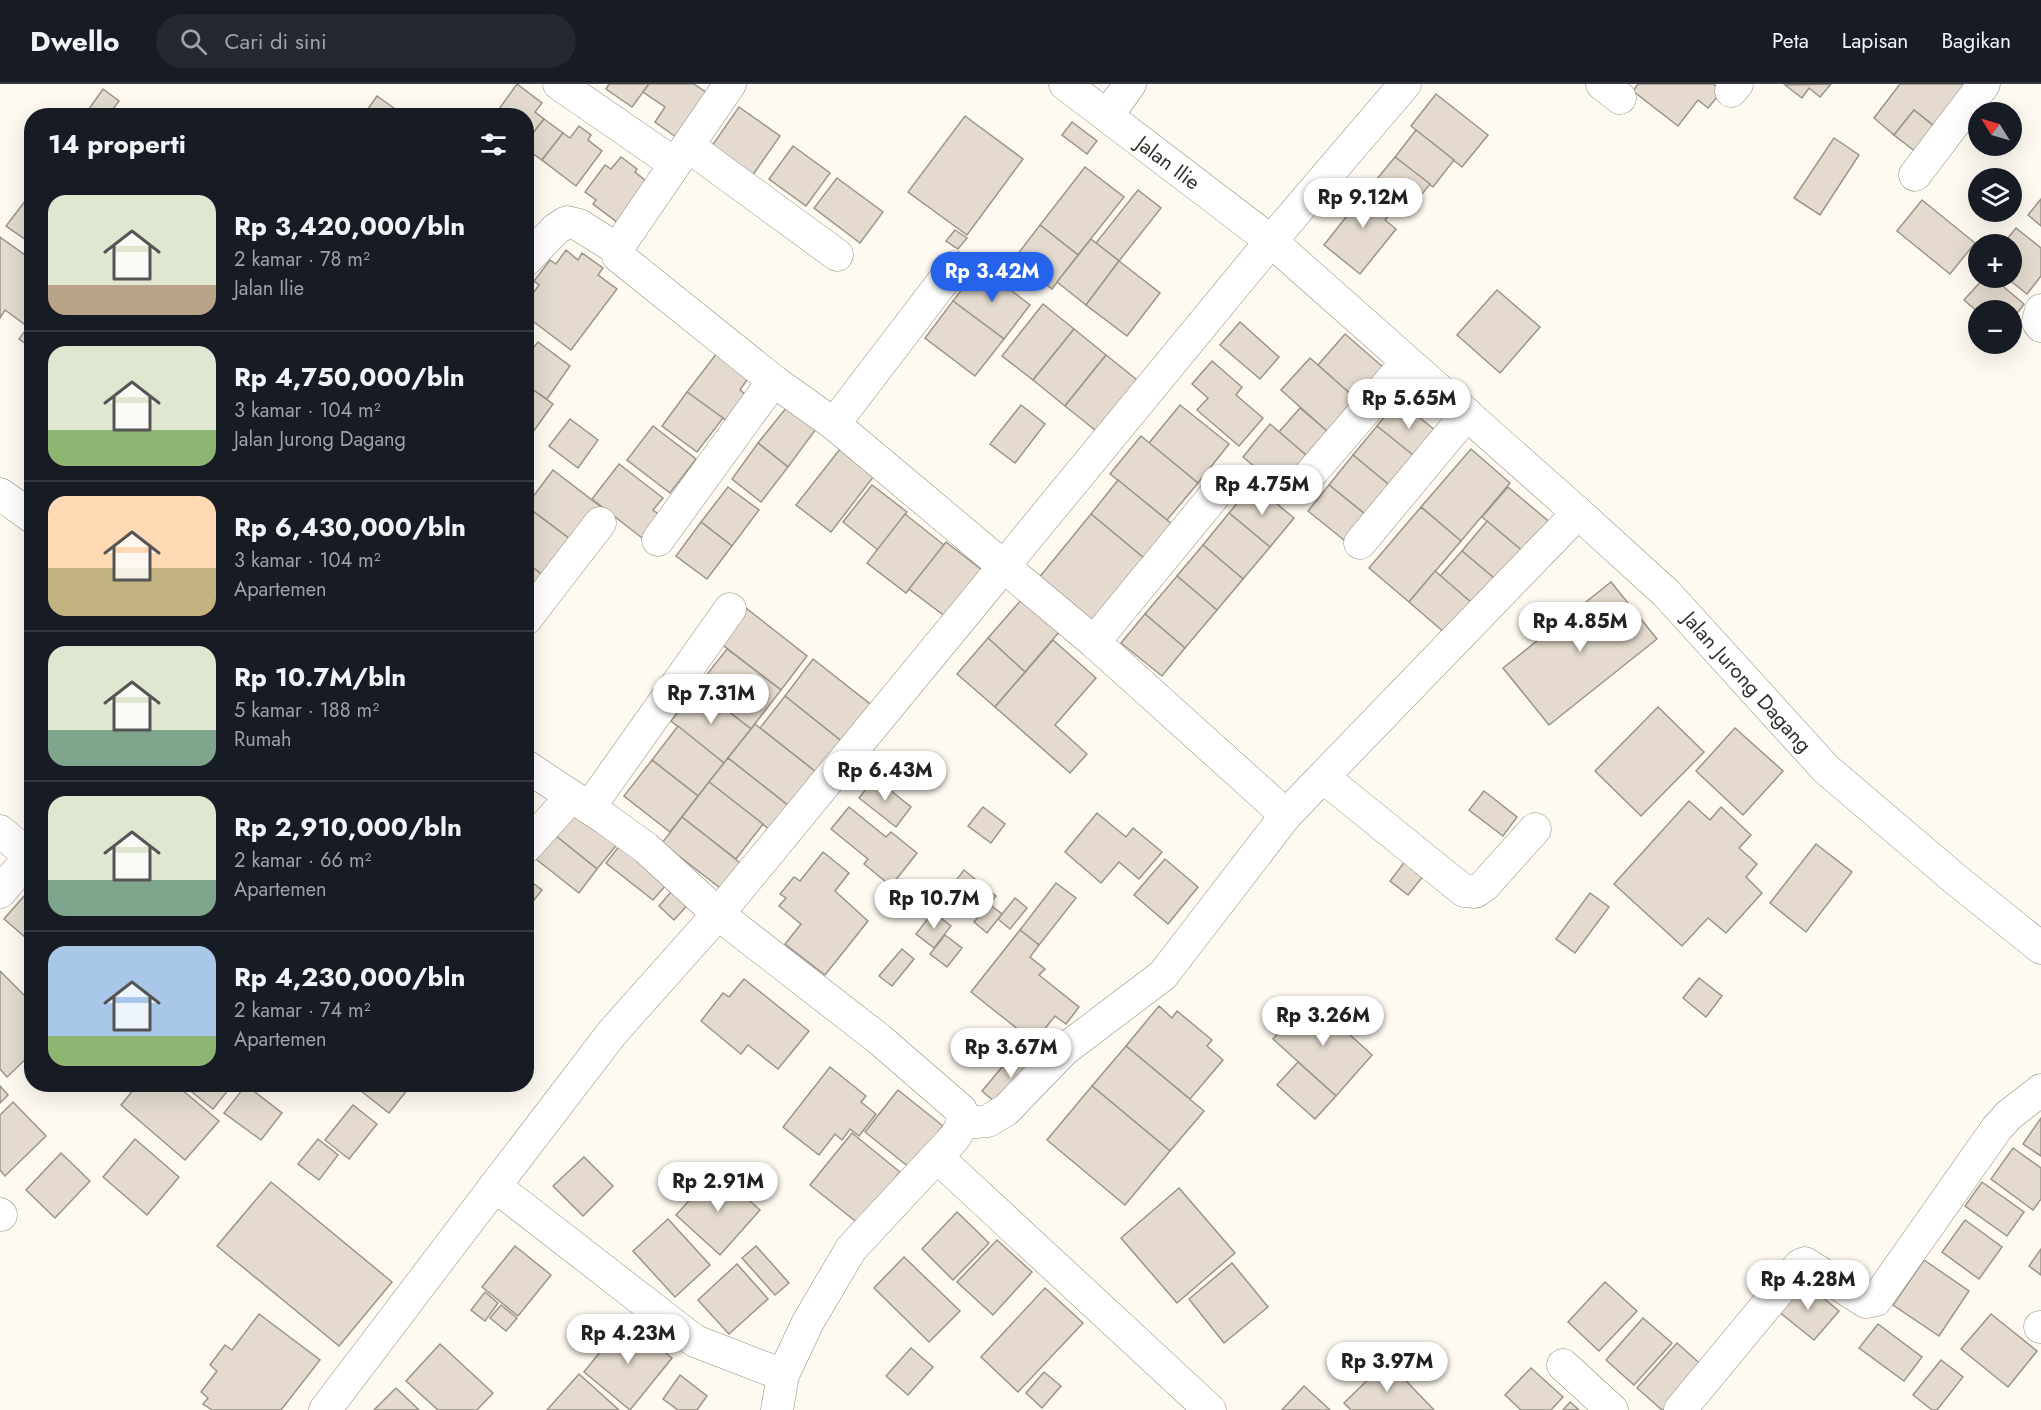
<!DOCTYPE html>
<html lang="id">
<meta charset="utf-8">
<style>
body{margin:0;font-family:Jost,sans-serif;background:#242831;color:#f1f3f6;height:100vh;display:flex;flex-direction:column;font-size:22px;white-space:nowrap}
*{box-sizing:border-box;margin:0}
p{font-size:20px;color:#9ea1a6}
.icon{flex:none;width:33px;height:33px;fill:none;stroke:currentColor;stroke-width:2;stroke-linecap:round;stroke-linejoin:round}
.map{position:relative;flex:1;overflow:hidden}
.details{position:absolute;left:24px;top:24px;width:510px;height:984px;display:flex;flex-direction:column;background:#171b24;border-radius:24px;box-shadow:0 6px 24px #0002}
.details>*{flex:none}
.needle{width:39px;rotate:307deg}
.buttons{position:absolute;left:1968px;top:18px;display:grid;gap:12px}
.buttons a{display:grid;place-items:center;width:54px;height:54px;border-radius:50%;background:#171b24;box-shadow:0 6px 24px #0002;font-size:30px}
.price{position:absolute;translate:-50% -51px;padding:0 14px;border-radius:21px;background:#fff;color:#222;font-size:20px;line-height:39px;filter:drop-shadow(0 2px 3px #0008)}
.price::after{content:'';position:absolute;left:50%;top:36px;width:18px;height:14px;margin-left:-9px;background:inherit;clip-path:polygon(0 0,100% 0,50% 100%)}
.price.active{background:#2563eb;color:#fff}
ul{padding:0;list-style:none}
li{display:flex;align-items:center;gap:18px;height:150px;padding:0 24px}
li+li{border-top:2px solid #363941}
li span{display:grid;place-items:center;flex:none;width:168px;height:120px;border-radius:18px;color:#555}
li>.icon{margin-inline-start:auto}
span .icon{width:72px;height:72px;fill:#fffc;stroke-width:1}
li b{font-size:26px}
h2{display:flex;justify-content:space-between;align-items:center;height:72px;padding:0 24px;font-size:26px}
header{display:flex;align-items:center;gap:36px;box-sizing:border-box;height:84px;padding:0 30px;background:#171b24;border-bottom:2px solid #363941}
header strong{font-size:28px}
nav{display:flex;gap:33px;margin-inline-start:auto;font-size:21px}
.search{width:420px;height:54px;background:#242831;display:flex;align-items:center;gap:15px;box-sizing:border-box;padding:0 21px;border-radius:33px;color:#9ea1a6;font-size:22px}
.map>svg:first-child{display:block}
.building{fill:#e4dbce;stroke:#9d9589;stroke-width:1.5}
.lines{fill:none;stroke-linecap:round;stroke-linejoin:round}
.minor-casing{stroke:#928a7e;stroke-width:33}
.minor{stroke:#fff;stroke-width:32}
.labels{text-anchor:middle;stroke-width:4.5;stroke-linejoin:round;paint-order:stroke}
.street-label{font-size:21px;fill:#34312c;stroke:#fff}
</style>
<header>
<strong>Dwello</strong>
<div class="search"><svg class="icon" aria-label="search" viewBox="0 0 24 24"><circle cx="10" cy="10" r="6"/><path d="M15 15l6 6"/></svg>Cari di sini</div>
<nav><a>Peta</a><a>Lapisan</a><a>Bagikan</a></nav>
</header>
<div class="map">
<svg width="2041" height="1326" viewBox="0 0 2041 1326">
<rect width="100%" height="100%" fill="#fef9f1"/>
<g class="building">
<path d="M517,0l25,19 -7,9 9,7 -18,23v-26h-32z"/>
<path d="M609,0h40l-17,23 -26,-18z"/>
<path d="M649,0h45l13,9 -31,44 -21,-15 10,-15 -22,-15z"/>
<path d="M1638,0h75l9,7 -14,17 -10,-8 -20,26 -45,-35z"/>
<path d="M1831,0l-11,13 -11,-9 -7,10 -17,-13z"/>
<path d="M1900,0h72l-35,44 -23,-18 -20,25 -20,-17z"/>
<path d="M103,5l16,12 -8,11 5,4h-32z"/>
<path d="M1436,10l52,41 -26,32 -51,-41z"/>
<path d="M377,12l28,20h-42z"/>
<path d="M739,23l41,29 -30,43 -41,-29z"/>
<path d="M1914,26l21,17 -19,25 -22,-17z"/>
<path d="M965,32l58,43 -56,76 -59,-43z"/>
<path d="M544,35l19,14 -21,27 -16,-11v-7z"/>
<path d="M1072,38l25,19 -10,13 -25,-19z"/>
<path d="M579,42l12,9 -3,5 14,11 -26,35 -34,-26 21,-27 7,5z"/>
<path d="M1416,46l38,30 -21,27 -38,-30z"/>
<path d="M1834,54l25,17 -39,60 -26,-17z"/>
<path d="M793,62l37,27 -24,33 -37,-27z"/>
<path d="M621,73l16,12 -2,3 11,9 -21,47 -32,-24 3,-4 -11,-8 20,-27 6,4z"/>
<path d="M1395,73l35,27 -23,29 -35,-28z"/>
<path d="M1085,83l39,30 -46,58 -38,-30z"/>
<path d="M837,94l46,34 -23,31 -46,-35z"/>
<path d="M1365,96l32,26 -12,14 11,9 -36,45 -36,-29 34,-43 -6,-5z"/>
<path d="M1138,106l23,18 -42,53 -23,-18z"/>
<path d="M32,108v52l-26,-18z"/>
<path d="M2041,115v27l-13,-11z"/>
<path d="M1922,116l53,43 -25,31 -53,-43z"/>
<path d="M1040,141l38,30 -26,34 -38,-30z"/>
<path d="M2016,144l25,20v28l-14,18 -20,-16h5v-34h-9z"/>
<path d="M955,146l12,8 -9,11 -12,-8z"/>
<path d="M0,153l32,23v88l-13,-9 9,-12 -23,-17 -5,8z"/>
<path d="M1091,155l28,22 -33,44 -29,-23z"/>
<path d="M566,166l12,10 4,-7 21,15 -5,7 19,14 -46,61 -45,-34v-13l13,-18 -5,-4 16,-21 6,4z"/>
<path d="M1119,177l41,32 -33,43 -41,-31z"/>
<path d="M980,182l50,39 -26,34 -51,-38z"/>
<path d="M1984,194h9l31,26 -12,16v-10h-34v2l-14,-12z"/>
<path d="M1497,206l43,37 -40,46 -43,-38z"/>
<path d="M953,217l51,38 -29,37 -50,-38z"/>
<path d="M1043,220l31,25 -41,51 -31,-24z"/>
<path d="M1240,238l39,35 -19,22 -40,-34z"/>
<path d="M1074,245l32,26 -41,51 -32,-26z"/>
<path d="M1345,250l38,33 -28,31 -37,-33z"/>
<path d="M538,258l32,24 -23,33 -21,-14v-28z"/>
<path d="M717,269l32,24 -9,13 11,9 -19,26 -45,-33z"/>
<path d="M1106,271l35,28 -41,51 -35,-28z"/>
<path d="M1310,274l45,40 -28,33 -46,-41z"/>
<path d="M1212,277l30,26 -6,8 27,23 -24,28 -42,-36 11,-12 -16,-14z"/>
<path d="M526,301l27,19 -20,28 -7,-5z"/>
<path d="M687,308l36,26 -26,34 -35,-26z"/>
<path d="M1398,316l43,35 -21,26 -43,-35z"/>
<path d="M1021,321l24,19 -30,39 -25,-19z"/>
<path d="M1180,321l49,39 -31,39 -49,-40z"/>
<path d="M787,323l29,22 -28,38 -30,-24z"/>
<path d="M1300,324l27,23 -21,24 -27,-23z"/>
<path d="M570,335l28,21 -20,28 -29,-22z"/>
<path d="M1270,340l36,31 -27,32 -36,-30z"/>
<path d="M653,342l43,33 -26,34 -43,-33z"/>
<path d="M1377,342l52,42 -24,30 -52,-43z"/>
<path d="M1141,352l57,47 -31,37 -57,-46z"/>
<path d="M758,359l30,24 -27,35 -29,-23z"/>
<path d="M840,365l34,27 -43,56 -35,-27z"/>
<path d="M1471,365l39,34 -49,58 -40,-34z"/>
<path d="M1353,371l52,43 -24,29 -52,-42z"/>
<path d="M619,380l44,34 -10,12 11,8 -18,23 -54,-42z"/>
<path d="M553,386l52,40 -27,35 -52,-39z"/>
<path d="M1118,396l60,49 -28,34 -59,-49z"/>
<path d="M1253,400l41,34 -24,29 -41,-34z"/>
<path d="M872,401l35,27 -29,38 -35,-28z"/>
<path d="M1329,401l52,42 -21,26 -52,-42z"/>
<path d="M728,403l31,23 -27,36 -31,-24z"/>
<path d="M1508,403l44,37 -26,30 -44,-37z"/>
<path d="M526,422l52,39 -28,36 -24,-19z"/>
<path d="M1421,423l40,34 -52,61 -40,-34z"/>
<path d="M1229,429l41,34 -27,32 -40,-34z"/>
<path d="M905,430l39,31 -38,48 -39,-30z"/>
<path d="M1091,430l59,49 -52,65 -60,-49z"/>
<path d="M1487,437l39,33 -25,30 -39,-33z"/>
<path d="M701,438l31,24 -25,33 -31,-23z"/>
<path d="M946,458l36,28 -36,47 -37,-28z"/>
<path d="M1203,461l40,34 -26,31 -40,-34z"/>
<path d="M1462,467l39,33 -22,25 -39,-33z"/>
<path d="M526,478l24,19 -24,31z"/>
<path d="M1435,487l44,38 -26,31 -44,-38z"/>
<path d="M1177,492l40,34 -32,38 -40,-34z"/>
<path d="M1611,498l46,57 -108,86 -46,-57z"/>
<path d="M1022,515l37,33 -34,40 -37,-34z"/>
<path d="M746,524l61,48 -26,34 -62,-48z"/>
<path d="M1145,530l40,34 -23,28 -41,-33z"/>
<path d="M988,554l37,34 -30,35 -38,-33z"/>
<path d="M1053,556l43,38 -41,47 32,29 -17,19 -75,-66z"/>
<path d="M727,565l54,41 -30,39 -54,-42z"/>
<path d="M813,575l61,48 -29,37 -60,-48z"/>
<path d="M697,603l54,42 -27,34 -53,-42z"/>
<path d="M785,612l60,48 -24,32 -61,-48z"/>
<path d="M1658,623l46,45 -63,64 -46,-45z"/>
<path d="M755,640l66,52 -27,34 -66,-52z"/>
<path d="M678,642l46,37 -26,33 -46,-36z"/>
<path d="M1735,644l48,43 -40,44 -47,-44z"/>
<path d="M728,674l66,52 -19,24 -66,-52z"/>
<path d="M652,676l46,36 -28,36 -46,-36z"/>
<path d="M875,694l36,29 -15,20 -37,-29z"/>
<path d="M709,698l54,42 -27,35 -54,-42z"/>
<path d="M1484,707l33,26 -14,19 -34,-26z"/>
<path d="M1689,717l21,19 11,-13 30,28 -12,13 18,16 -11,13 16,16 -36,40 -18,-15 -26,28 -68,-62z"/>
<path d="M572,721l47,37 -22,27 -46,-37z"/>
<path d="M849,723l37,30 5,-5 26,21 -26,33 -27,-22 4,-5 -37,-30z"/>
<path d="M983,723l22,17 -14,19 -23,-17z"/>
<path d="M1097,729l29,24 7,-9 29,24 -23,27 -20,-17 -18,21 -36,-31z"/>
<path d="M682,733l66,52 -20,25 -66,-51z"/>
<path d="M551,748l46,37 -18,24 -47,-37z"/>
<path d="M624,756l48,38 -19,22 -47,-37z"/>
<path d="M1816,760l36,28 -46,60 -36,-29z"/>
<path d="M823,768l26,21 -14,18 33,30 -43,54 -40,-31 16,-20 -22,-18 7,-8 -6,-4 14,-17 6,4z"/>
<path d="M1410,771l19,14 -21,26 -18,-14z"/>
<path d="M1165,775l33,28 -30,37 -34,-29z"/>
<path d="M964,786l32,26 -14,16 -31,-25z"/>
<path d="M526,794l16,12 -16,20z"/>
<path d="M1056,799l20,15 -37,47 -19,-15z"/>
<path d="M676,802l16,14 -18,20 -15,-14z"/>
<path d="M32,803v56l-28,-24z"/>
<path d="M1590,809l19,14 -34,46 -19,-14z"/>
<path d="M1015,814l12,10 -17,21 -12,-10z"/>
<path d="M989,820l13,10 -15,19 -13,-11z"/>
<path d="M933,828l18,14 -17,22 -18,-14z"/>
<path d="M1020,846l19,15 -9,12 15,12 -6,6 40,32 -13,17 -11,-8 -21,26 -63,-50z"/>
<path d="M945,851l17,13 -15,19 -17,-13z"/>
<path d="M902,865l12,10 -22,27 -13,-10z"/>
<path d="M0,887l32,32v50l-25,24 -7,-8z"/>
<path d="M1699,894l23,18 -16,21 -23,-19z"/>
<path d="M744,895l65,52 -31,38 -30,-24 -7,9 -40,-33 22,-28 6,4z"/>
<path d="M1310,914l62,57 -36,41 -63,-57z"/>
<path d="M1159,922l13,12 5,-7 35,29 -5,6 16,14 -33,39 -64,-53z"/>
<path d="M1126,962l78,65 -34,40 -78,-65z"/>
<path d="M1018,964l21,19 -36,42 -21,-18z"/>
<path d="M1298,978l38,34 -21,23 -38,-34z"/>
<path d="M830,983l36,29 -5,6 15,12 -17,22 -9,-7 -8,11 -7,-6 -16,21 -36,-28z"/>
<path d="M138,1000h37l44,37 -34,39 -64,-55z"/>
<path d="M182,1000h51l-20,25z"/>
<path d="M357,1000h55l-23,29 -33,-26z"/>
<path d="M246,1001l36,28 -21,27 -37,-27z"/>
<path d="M0,1002l8,9 -8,8z"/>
<path d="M1092,1002l78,65 -45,54 -78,-65z"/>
<path d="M898,1006l45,36 -33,42 -45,-36z"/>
<path d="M13,1018l33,34 -41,40 -5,-6v-55z"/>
<path d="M353,1021l24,19 -28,35 -24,-19z"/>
<path d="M2041,1034v38l-18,-12z"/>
<path d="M852,1049l48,39 -41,52 -49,-39z"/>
<path d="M135,1055l44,38 -32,38 -44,-38z"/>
<path d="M318,1055l20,16 -19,25 -21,-16z"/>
<path d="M2013,1064l28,20v31l-8,11 -42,-31z"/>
<path d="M61,1069l29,28 -35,37 -29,-28z"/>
<path d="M584,1073l29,29 -30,30 -30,-30z"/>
<path d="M716,1087l44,39 -40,45 -44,-40z"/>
<path d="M271,1098l121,100 -53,64 -122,-100z"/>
<path d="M1982,1098l42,30 -17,24 -42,-30z"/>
<path d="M1179,1104l56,65 -58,50 -56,-65z"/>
<path d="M957,1128l32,31 -36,37 -31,-31z"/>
<path d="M668,1135l42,46 -35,32 -42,-46z"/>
<path d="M1965,1136l37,27 -23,32 -37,-27z"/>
<path d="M997,1156l35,32 -39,43 -36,-33z"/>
<path d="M515,1162l36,29 -33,41 -36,-29z"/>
<path d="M756,1162l33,37 -14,12 -33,-37z"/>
<path d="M2041,1165v26l-12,-9z"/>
<path d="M904,1173l56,54 -31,31 -55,-54z"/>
<path d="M1924,1176l45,31 -30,45 -46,-31z"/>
<path d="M1232,1179l36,44 -44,36 -35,-44z"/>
<path d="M737,1180l31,35 -39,35 -31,-34z"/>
<path d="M1803,1197l36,30 -25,29 -36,-29z"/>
<path d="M1605,1198l32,29 -38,40 -31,-29z"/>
<path d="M1045,1204l38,35 -65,69 -37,-35z"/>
<path d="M485,1208l13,11 -13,18 -14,-11z"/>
<path d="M501,1221l16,13 -11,13 -16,-13z"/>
<path d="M259,1230l61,46 -39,50h-69l-9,-6 5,-6 -7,-6 16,-21 -7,-6 15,-20 7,5z"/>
<path d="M1991,1230l46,37 -29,36 -47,-38z"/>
<path d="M1643,1234l29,25 -38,42 -28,-25z"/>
<path d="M626,1236l46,38 -42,52 -46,-38z"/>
<path d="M1878,1240l44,33 -18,24 -45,-33z"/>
<path d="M1677,1259l28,25 -37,42h-6l-25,-22z"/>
<path d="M440,1260l53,49 -16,17h-39l-32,-29z"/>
<path d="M911,1264l22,19 -25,28 -22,-19z"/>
<path d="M1941,1276l22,17 -26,33h-5l-19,-15z"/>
<path d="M1387,1277l47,49h-83l-7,-7z"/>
<path d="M1531,1284l32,29 -12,13h-30l-16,-15z"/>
<path d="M1044,1288l17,14 -19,22 -16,-15z"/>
<path d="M579,1290l40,36h-72z"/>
<path d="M680,1291l27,21 -10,14h-19l-15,-11z"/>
<path d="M1304,1302l26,24h-48z"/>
<path d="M396,1304l23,22h-45z"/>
<path d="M1570,1318l9,8h-16z"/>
</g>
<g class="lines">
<g class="minor-casing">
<g id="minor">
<path d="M559,0l116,80"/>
<path d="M730,0l-113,165 1,7 5,4 152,122"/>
<path d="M1065,0l206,157 307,272 88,80 160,176 128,109 87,70"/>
<path d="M1602,0l18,14"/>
<path d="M1731,7l6,-7"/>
<path d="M1107,32l23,-32"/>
<path d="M688,62l149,109"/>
<path d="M1915,91l69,-91"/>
<path d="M526,176l30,-31 11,-7 12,3 38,24"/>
<path d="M2041,226l-3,12 3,4"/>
<path d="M834,340l120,-157"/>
<path d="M1301,401l106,-123"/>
<path d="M0,410l32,23"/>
<path d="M658,456l108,-149 9,-9 59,42 260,218 128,-156"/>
<path d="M1360,459l107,-129"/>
<path d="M526,535l74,-96"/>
<path d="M1094,558l192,173"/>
<path d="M526,682l80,53 40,29 72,66 161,125 82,71 2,13 -8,14 -104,112 -43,73 -25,53 -6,35"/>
<path d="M1323,693l141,114 11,1 9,-6 51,-57"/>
<path d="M589,724l141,-199"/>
<path d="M0,747l32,27"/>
<path d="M526,763l45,-50"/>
<path d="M0,808l23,-27 9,-6"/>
<path d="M963,1039l25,-2 18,-11 58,-60 99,-75 123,-160 292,-302"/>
<path d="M937,1073l273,253"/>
<path d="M0,1130l1,1"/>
<path d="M2040,1243h1"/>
<path d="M1563,1281l49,45"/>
<path d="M783,1291l-88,-34 -200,-155 117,-153 106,-119 553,-673 134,-157"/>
<path d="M325,1326l170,-224"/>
<path d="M1680,1326l120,-145 5,-2 61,39 10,-2 121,-172 12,-13 32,-25"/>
</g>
</g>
<use href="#minor" class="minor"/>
</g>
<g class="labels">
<g class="street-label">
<text transform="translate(1168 79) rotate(37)" y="7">Jalan Ilie</text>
<text transform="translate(1747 598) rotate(48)" y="7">Jalan Jurong Dagang</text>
</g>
</g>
</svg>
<div class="buttons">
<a><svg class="needle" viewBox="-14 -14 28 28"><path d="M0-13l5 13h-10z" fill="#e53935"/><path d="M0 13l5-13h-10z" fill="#9ea1a6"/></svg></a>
<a><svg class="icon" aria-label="layers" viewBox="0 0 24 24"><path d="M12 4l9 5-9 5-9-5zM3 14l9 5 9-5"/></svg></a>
<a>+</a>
<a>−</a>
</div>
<b class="price" style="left:1363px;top:145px">Rp 9.12M</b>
<b class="price active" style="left:992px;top:219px">Rp 3.42M</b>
<b class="price" style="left:1409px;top:346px">Rp 5.65M</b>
<b class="price" style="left:1262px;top:432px">Rp 4.75M</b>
<b class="price" style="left:1580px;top:569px">Rp 4.85M</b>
<b class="price" style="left:711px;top:641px">Rp 7.31M</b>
<b class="price" style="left:885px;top:718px">Rp 6.43M</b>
<b class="price" style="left:934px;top:846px">Rp 10.7M</b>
<b class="price" style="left:1323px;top:963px">Rp 3.26M</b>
<b class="price" style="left:1011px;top:995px">Rp 3.67M</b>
<b class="price" style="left:718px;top:1129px">Rp 2.91M</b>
<b class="price" style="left:1808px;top:1227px">Rp 4.28M</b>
<b class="price" style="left:628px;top:1281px">Rp 4.23M</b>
<b class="price" style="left:1387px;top:1309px">Rp 3.97M</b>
<section class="details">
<h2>14 properti<svg class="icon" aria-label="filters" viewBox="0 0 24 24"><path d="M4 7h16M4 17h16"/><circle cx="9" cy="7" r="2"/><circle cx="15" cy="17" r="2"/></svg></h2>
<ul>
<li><span style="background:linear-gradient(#dfe7d0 75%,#b9a48a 0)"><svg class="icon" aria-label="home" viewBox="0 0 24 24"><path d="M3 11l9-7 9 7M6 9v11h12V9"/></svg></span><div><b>Rp 3,420,000/bln</b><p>2 kamar · 78 m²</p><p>Jalan Ilie</p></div></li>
<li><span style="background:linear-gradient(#dfe7d0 70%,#8fb573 0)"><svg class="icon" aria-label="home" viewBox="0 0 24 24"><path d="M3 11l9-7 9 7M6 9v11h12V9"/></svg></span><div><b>Rp 4,750,000/bln</b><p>3 kamar · 104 m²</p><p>Jalan Jurong Dagang</p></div></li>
<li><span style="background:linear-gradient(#ffd9b3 60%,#c2b280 0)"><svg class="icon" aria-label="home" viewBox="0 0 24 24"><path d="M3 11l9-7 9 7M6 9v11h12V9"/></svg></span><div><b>Rp 6,430,000/bln</b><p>3 kamar · 104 m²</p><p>Apartemen</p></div></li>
<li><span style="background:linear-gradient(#dfe7d0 70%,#7fa58c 0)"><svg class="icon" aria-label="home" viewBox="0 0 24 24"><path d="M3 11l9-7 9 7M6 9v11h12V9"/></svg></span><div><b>Rp 10.7M/bln</b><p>5 kamar · 188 m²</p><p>Rumah</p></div></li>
<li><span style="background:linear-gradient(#dfe7d0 70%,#7fa58c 0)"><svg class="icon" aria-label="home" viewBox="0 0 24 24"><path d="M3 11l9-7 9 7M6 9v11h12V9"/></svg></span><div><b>Rp 2,910,000/bln</b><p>2 kamar · 66 m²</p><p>Apartemen</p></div></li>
<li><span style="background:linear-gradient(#a9c7e8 75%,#8fb573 0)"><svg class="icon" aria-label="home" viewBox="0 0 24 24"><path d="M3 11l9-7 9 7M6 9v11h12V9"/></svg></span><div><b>Rp 4,230,000/bln</b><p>2 kamar · 74 m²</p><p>Apartemen</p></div></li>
</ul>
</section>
</div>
